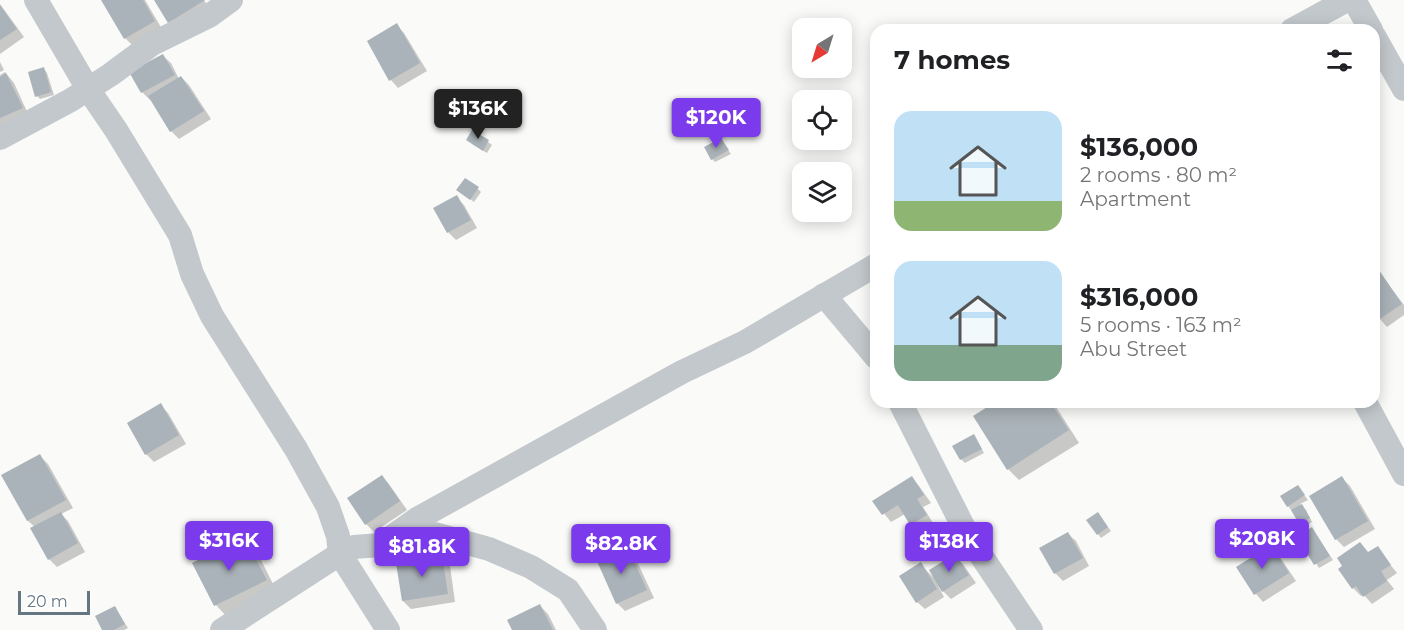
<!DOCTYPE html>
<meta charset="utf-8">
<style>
body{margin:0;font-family:Montserrat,sans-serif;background:#f6f6f6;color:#202124;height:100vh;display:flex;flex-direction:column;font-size:22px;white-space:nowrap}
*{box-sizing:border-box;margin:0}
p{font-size:20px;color:#757577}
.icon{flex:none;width:33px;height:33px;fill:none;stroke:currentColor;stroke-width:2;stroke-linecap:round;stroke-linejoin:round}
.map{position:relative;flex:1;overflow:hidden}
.details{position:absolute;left:870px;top:24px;width:510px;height:384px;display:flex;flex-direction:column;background:#fff;border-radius:18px;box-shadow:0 3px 15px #0003}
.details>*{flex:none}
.needle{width:39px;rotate:218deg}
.controls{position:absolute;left:792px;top:18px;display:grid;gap:12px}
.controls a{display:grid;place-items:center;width:60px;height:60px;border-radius:12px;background:#fff;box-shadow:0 3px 15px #0003;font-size:30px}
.scale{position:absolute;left:18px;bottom:15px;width:72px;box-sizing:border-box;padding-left:6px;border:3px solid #657683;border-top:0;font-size:16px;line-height:21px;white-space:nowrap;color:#657683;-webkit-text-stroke:4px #fff;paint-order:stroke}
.price{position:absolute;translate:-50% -51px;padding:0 14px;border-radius:6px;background:#7c3aed;color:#fff;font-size:20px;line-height:39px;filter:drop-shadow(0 2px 3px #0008)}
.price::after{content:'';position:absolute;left:50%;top:36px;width:18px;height:14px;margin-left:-9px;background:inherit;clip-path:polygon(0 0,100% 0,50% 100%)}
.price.current{background:#222;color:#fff}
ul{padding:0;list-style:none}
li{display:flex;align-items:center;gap:18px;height:150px;padding:0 24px}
li span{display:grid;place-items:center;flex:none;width:168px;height:120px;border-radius:18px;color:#555}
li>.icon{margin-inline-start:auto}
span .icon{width:72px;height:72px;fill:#fffc;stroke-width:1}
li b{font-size:26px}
h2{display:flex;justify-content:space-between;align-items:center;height:72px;padding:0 24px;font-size:26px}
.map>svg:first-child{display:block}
.shadow{fill:#0003}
.building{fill:#aab3b9}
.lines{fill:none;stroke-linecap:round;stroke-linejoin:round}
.minor{stroke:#c3c8cc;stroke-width:24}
</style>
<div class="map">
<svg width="1404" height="630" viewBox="0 0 1404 630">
<rect width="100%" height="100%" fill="#fafaf8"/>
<g class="shadow">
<path d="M103,0h42l17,29 -29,17 -8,-8z"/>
<path d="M155,0h49l6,9 -41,13z"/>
<path d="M0,4l24,33 -24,17z"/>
<path d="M396,25l8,8 23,38 -29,17 -7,-8z"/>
<path d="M163,56l8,7 8,16 2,-2 8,8 22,34 -32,20 -8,-8 -20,-32 -1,1 -8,-8z"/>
<path d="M0,62l4,8 -4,2z"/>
<path d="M44,69l3,4 7,22 -14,4 -3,-3z"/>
<path d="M5,72l9,11 15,33 -29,9v-50z"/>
<path d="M721,140l10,14 -16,8 -3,-3z"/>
<path d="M488,142l4,3 -5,8 -15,-9z"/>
<path d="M478,189l3,3 -7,10 -12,-9z"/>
<path d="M456,197l8,8 13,23 -21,12 -8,-8z"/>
<path d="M1379,272l25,33v10l-17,12 -13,-15v-37z"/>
<path d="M998,402h55l26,41 -60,37 -11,-11z"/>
<path d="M160,405l8,8 18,31 -32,18 -8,-8z"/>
<path d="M974,436l10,17 -19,10 -4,-4z"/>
<path d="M40,456l8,8 25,44 -12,6 7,7 17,31 -28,15 -8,-8 -14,-32 -7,-6 -25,-45z"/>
<path d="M382,476l7,8 18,26 -33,22 -8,-8 -17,-25z"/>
<path d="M912,478l7,8 12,17 -8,4 10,16 -14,9 -14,-18 -14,8 -17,-21z"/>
<path d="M1342,478l8,8 25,43 -31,18 -8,-8z"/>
<path d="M1298,487l10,13 -8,4 6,6 6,12 -8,5 -16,-21z"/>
<path d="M1098,514l13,17 -10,7 -3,-4z"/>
<path d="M1312,529l21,31 -14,8 -20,-31z"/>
<path d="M1068,534l8,7 13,25 -26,15 -8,-8z"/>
<path d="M244,538l12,12 21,42 -50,25 -11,-12 -22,-41z"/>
<path d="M626,547l8,8 20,43 -29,13 -8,-8z"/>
<path d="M1270,547l8,7 18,27 -33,21 -7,-8z"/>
<path d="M1377,548l20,25 -10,7 7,9 -22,15 -9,-10 -2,2 -8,-8 16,-35z"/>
<path d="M955,556l8,8 13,19 -25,16 -13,-13 6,11 -19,12 -8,-7 3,-38 13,13z"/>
<path d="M442,558l8,8 5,36 -44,7 -8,-8z"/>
<path d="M540,606l8,8 8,16h-43z"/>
<path d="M114,607l14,21 -4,2h-20z"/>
</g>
<g class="building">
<path d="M101,0h42l12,21 -31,18z"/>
<path d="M154,0h51l-37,23z"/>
<path d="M0,5l17,24 -17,11z"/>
<path d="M397,23l23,40 -31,18 -22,-40z"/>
<path d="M163,54l12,21 -34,18 -12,-21z"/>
<path d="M44,67l7,25 -16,5 -7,-25z"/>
<path d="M6,73l17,35 -23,10v-41z"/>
<path d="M181,76l23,35 -34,21 -22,-36z"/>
<path d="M472,130l17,10 -6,11 -17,-11z"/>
<path d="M721,138l8,12 -18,10 -7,-13z"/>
<path d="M465,178l14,9 -9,13 -14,-10z"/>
<path d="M457,195l14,25 -24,13 -14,-25z"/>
<path d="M1379,270l23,34 -24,16 -4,-5v-42z"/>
<path d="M995,402h55l19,28 -62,40 -34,-54z"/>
<path d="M161,403l18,32 -34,20 -18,-32z"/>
<path d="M974,434l8,15 -22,11 -8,-14z"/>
<path d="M40,454l26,46 -39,21 -26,-46z"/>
<path d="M382,475l18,26 -35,24 -18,-27z"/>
<path d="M912,476l12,19 -7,4 10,16 -17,10 -12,-20 -16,10 -10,-14z"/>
<path d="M1342,476l26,45 -33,19 -26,-44z"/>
<path d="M1298,485l7,10 -18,12 -7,-11z"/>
<path d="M1302,504l8,14 -11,6 -8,-14z"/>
<path d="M61,512l17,31 -30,17 -18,-32z"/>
<path d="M1098,512l10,15 -11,8 -11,-15z"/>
<path d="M1312,527l18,29 -16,9 -17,-28z"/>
<path d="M1068,532l15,26 -29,16 -15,-26z"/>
<path d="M244,537l23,43 -53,26 -22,-43z"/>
<path d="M1360,542l8,10 10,-6 13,19 -10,6 6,10 -24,16 -7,-11 -4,3 -14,-20 4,-3 -5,-8z"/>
<path d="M1271,545l18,28 -35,22 -18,-28z"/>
<path d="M627,546l20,44 -31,14 -20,-45z"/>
<path d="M955,554l14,21 -27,17 -13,-22z"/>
<path d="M442,556l6,38 -46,7 -6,-38z"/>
<path d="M921,562l16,27 -21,14 -17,-27z"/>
<path d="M540,604l13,26h-41l-5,-10z"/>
<path d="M115,606l10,18 -11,6h-12l-7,-14z"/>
</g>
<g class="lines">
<g class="minor">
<path d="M36,0l52,89 28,41 64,105 12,39 20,42 84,133 32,58 10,29 2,18 48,76"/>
<path d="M1354,0l17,30"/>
<path d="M1292,30l55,-30"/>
<path d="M1374,36l30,53"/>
<path d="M0,138l71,-38 39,-25 42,-31 57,-28 22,-16"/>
<path d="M824,295l52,62"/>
<path d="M900,402l68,134 63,94"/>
<path d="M1365,402l39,72"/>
<path d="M380,545l37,-26 265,-147 63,-30 131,-77"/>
<path d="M222,630l113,-73 19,-10 26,-2 55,-11 54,15 42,18 37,23 27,40"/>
</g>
</g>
</svg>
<div class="controls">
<a><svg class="needle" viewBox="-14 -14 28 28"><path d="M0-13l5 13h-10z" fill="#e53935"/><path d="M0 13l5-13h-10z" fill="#757577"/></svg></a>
<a><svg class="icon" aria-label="locate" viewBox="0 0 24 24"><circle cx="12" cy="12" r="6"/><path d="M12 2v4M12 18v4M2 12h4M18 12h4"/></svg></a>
<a><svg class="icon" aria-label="layers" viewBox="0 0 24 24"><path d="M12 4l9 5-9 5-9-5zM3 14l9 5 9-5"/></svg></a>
</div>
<div class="scale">20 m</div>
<b class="price current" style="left:478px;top:140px">$136K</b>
<b class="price" style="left:716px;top:149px">$120K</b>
<b class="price" style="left:1262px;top:570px">$208K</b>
<b class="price" style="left:229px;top:572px">$316K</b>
<b class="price" style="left:949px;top:573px">$138K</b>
<b class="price" style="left:621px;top:575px">$82.8K</b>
<b class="price" style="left:422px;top:578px">$81.8K</b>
<section class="details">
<h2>7 homes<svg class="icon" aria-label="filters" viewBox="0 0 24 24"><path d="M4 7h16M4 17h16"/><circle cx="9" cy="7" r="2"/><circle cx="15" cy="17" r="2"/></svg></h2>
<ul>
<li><span style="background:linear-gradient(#bfe0f5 75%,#8fb573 0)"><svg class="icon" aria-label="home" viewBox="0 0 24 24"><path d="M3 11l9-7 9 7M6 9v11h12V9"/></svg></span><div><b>$136,000</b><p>2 rooms · 80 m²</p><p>Apartment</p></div></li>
<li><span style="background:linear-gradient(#bfe0f5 70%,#7fa58c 0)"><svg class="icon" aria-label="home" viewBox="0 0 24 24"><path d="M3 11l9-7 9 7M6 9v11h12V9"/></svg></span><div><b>$316,000</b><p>5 rooms · 163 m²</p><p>Abu Street</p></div></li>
</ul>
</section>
</div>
